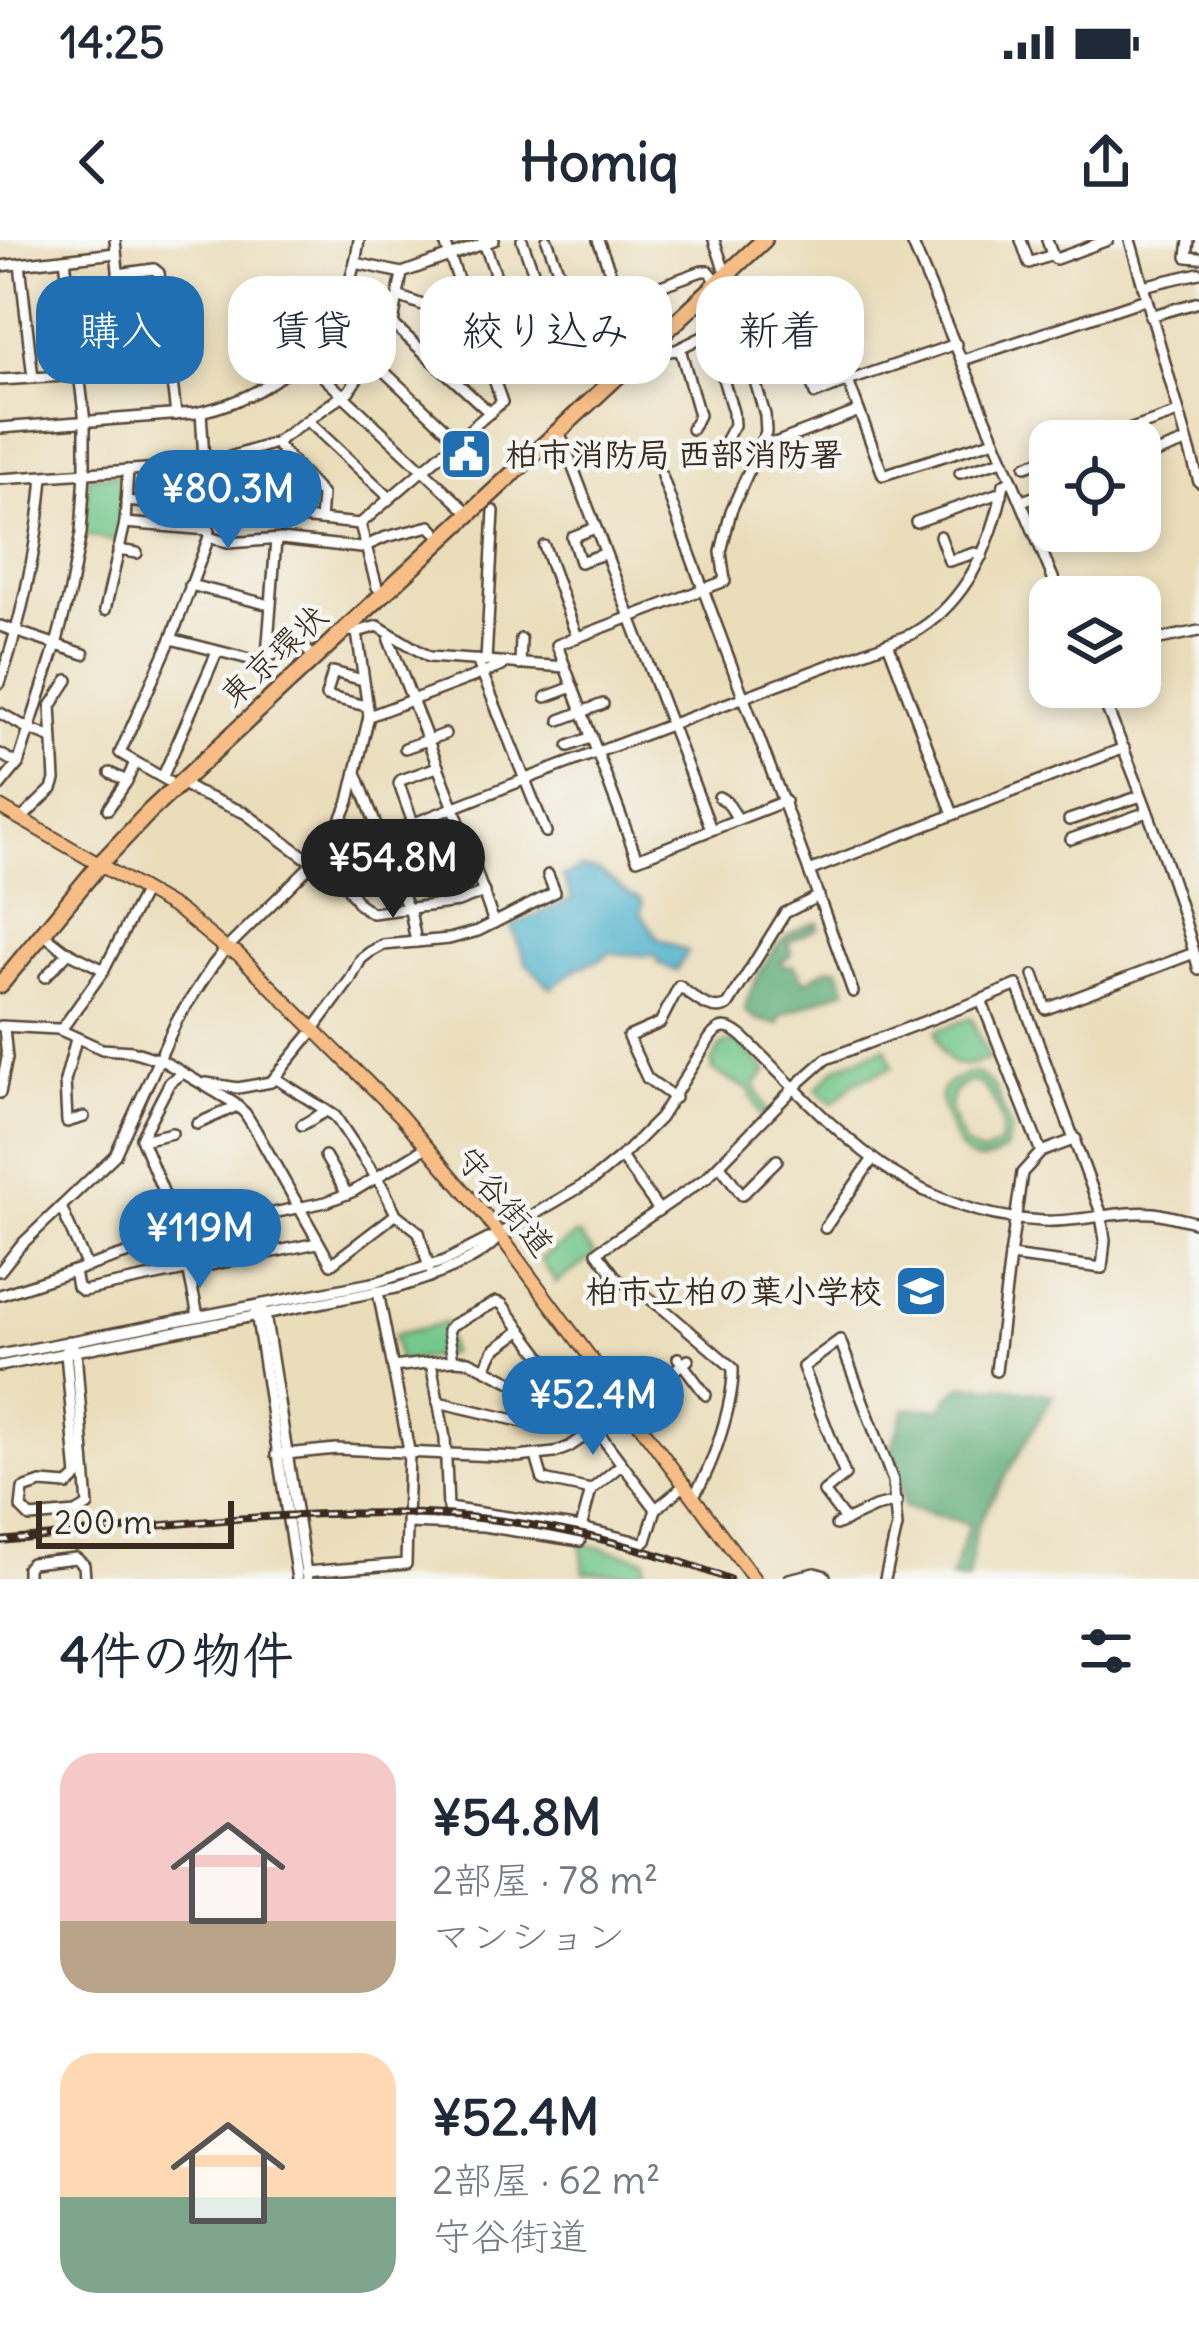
<!DOCTYPE html>
<html lang="ja">
<meta charset="utf-8">
<style>
body{margin:0;font-family:Delius,"Klee One",sans-serif;background:#f2f2f3;color:#1f2937;height:100vh;display:flex;flex-direction:column;font-size:45px;white-space:nowrap}
*{box-sizing:border-box;margin:0}
p{font-size:39px;color:#747a83}
.icon{flex:none;width:66px;height:66px;fill:none;stroke:currentColor;stroke-width:2;stroke-linecap:round;stroke-linejoin:round}
.map{position:relative;height:1339px;overflow:hidden}
.sheet{display:flex;flex-direction:column;background:#fff;flex:1}
.sheet>*{flex:none}
.guide{position:absolute;left:36px;top:36px;width:1128px;height:108px;display:flex;gap:24px}
.controls{position:absolute;left:1029px;top:180px;display:grid;gap:24px}
.controls a{display:grid;place-items:center;width:132px;height:132px;border-radius:24px;background:#fff;box-shadow:0 6px 18px #0003;font-size:60px}
.scale{position:absolute;left:36px;bottom:30px;width:198px;box-sizing:border-box;padding-left:12px;border:6px solid #3b2a1e;border-top:0;font-size:33px;line-height:42px;white-space:nowrap;color:#3b2a1e;-webkit-text-stroke:9px #f6f6f2;paint-order:stroke}
.price{position:absolute;translate:-50% -102px;padding:0 27px;border-radius:42px;background:#1f6fb2;color:#fff;font-size:39px;line-height:78px;filter:drop-shadow(0 3px 6px #0008)}
.price::after{content:'';position:absolute;left:50%;top:72px;width:36px;height:27px;margin-left:-18px;background:inherit;clip-path:polygon(0 0,100% 0,50% 100%)}
.price.active{background:#222;color:#fff}
ul{padding:0;list-style:none}
li{display:flex;align-items:center;gap:36px;height:300px;padding:0 60px}
li span{display:grid;place-items:center;flex:none;width:336px;height:240px;border-radius:36px;color:#555}
li>.icon{margin-inline-start:auto}
span .icon{width:144px;height:144px;fill:#fffc;stroke-width:1}
li b{font-size:51px}
h2{display:flex;justify-content:space-between;align-items:center;height:144px;padding:0 60px;font-size:51px}
.pill{padding:0 42px;border-radius:36px;background:#fff;box-shadow:0 6px 18px #0003;font-size:42px;line-height:108px}
.pill.active{background:#1f6fb2;color:#fff}
.status{display:flex;justify-content:space-between;align-items:center;height:84px;padding:0 60px;background:#fff;direction:ltr}
.status svg{height:33px;fill:currentColor}
header{display:flex;justify-content:space-between;align-items:center;height:156px;padding:0 60px;background:#fff;font-size:54px;font-weight:700}
.map>svg:first-child{display:block}
.green{fill:#74c88b;stroke:#587954;stroke-width:3;fill-rule:evenodd}
.forest{fill:#5fac77;stroke:#4d6b4a;stroke-width:3}
.water{fill:#4cb0cb;stroke:#446d74;stroke-width:3}
.lines{fill:none;stroke-linecap:round;stroke-linejoin:round}
.minor-casing{stroke:#554535;stroke-width:14}
.major-casing{stroke:#554535;stroke-width:16}
.highway-casing{stroke:#554535;stroke-width:20}
.minor{stroke:#fff;stroke-width:9}
.major{stroke:#f6be86;stroke-width:12}
.highway{stroke:#f6be86;stroke-width:15}
.rail-casing{stroke:#3b2a1e;stroke-width:8}
.rail{stroke:#f6f6f2;stroke-width:3;stroke-dasharray:9;stroke-linecap:butt}
.labels{text-anchor:middle;stroke-width:9;stroke-linejoin:round;paint-order:stroke}
.poi-label{font-size:33px;font-weight:bold;fill:#3b2a1e;stroke:#f6f6f2;text-anchor:start}
.street-label{font-size:33px;fill:#3b2a1e;stroke:#f6f6f2}
</style>
<div class="status"><b>14:25</b><svg viewBox="0 0 49 12"><path d="M0 12V9h3v3zM5 12V6h3v6zM10 12V3h3v9zM15 12V0h3v12zM26 1h20v11H26zM47 4h2v5h-2z"/></svg></div>
<header><svg class="icon" aria-label="back" viewBox="0 0 24 24"><path d="M15 5l-7 7 7 7"/></svg>Homiq<svg class="icon" aria-label="share" viewBox="0 0 24 24"><path d="M12 15V3M7 8l5-5 5 5M5 13v7h14v-7"/></svg></header>
<div class="map">
<svg width="1199" height="1339" viewBox="0 0 1199 1339">
<rect width="100%" height="100%" fill="#f6f6f2"/>
<filter id="ink" filterUnits="userSpaceOnUse"><feTurbulence type="fractalNoise" baseFrequency=".00833" numOctaves="2"/><feDisplacementMap in="SourceGraphic" scale="24" xChannelSelector="R" yChannelSelector="G"/><feConvolveMatrix kernelMatrix="1 2 1 2 8 2 1 2 1" color-interpolation-filters="sRGB"/></filter>
<filter id="wash" filterUnits="userSpaceOnUse"><feTurbulence type="fractalNoise" baseFrequency=".004" numOctaves="4" result="noise"/><feDisplacementMap in="SourceGraphic" scale="48" xChannelSelector="R" yChannelSelector="G"/><feGaussianBlur stdDeviation="2.7" result="paint"/><feColorMatrix in="noise" values="0 0 0 0 0 0 0 0 0 0 0 0 0 0 0 0 0 1.4 0 .05"/><feComposite in="paint" operator="in"/></filter>
<g filter="url(#wash)">
<rect width="100%" height="100%" fill="#eaddba"/>
<g class="green">
<path d="M122,234l3,2 -3,49 -4,17 -34,-7 4,-56 2,-3z"/>
<path d="M971,778l18,41c-33,12 -46,7 -53,-28z"/>
<path d="M737,801l30,30 -12,14 12,27 -6,5 -12,-27 -37,-20 2,-4 -3,-3 11,-19z"/>
<path d="M886,807l7,20 -37,14 -23,22 -17,-14 21,-22z"/>
<path d="M972,833l9,2 14,13 16,42 -6,19c-30,26 -46,5 -56,-24 -3,-9 -9,-20 -8,-29 3,-15 19,-19 31,-23zM969,842h9c17,13 30,43 21,63l-16,9 -18,-8c-10,-25 -29,-50 4,-64z"/>
<path d="M578,994l17,21 -39,28 -16,-24z"/>
<path d="M445,1083l5,29 -2,2 -49,8 -5,-27z"/>
<path d="M581,1303l64,16v15l-61,-2z"/>
</g>
<g class="forest">
<path d="M818,682v6l-30,14 4,13 -11,7 3,5 10,-2 11,17 23,-14h11l7,21 -64,26 -4,10 -21,-6 -12,-8c2,-20 28,-66 45,-77 8,-5 19,-9 28,-12z"/>
<path d="M962,1146l40,1 51,8 -76,131 -9,53h-17l18,-55 -65,-17 -7,-42 -6,-15 14,-41h37l5,-11z"/>
</g>
<path class="water" d="M580,628l19,3 32,24 9,3 3,5 -2,10 17,25 30,14 -12,19 -18,-8 -1,-7 -49,-3 -2,4 -28,11 -27,20 -25,-25 -15,-37 61,-27 -9,-22z"/>
</g>
<g filter="url(#ink)">
<g class="lines">
<g class="minor-casing">
<g id="minor">
<path d="M483,0l35,97"/>
<path d="M522,0l30,84"/>
<path d="M547,0l28,76"/>
<path d="M598,0l23,60"/>
<path d="M714,0l9,26"/>
<path d="M911,0l150,357"/>
<path d="M1021,0l8,23 23,-8"/>
<path d="M1047,0l6,17 3,2 52,-19"/>
<path d="M1130,0l69,242"/>
<path d="M1189,0l-2,17 12,1"/>
<path d="M356,23l46,10 92,-33"/>
<path d="M20,24l13,114"/>
<path d="M0,26l116,-13"/>
<path d="M118,34l36,-5 5,4 17,142"/>
<path d="M1143,46l56,-13"/>
<path d="M398,56l76,28"/>
<path d="M1150,76l49,-14"/>
<path d="M393,84l97,89"/>
<path d="M709,92l24,80 1,13 -12,22 29,15"/>
<path d="M956,104l-108,37 35,94 112,-35"/>
<path d="M650,106l7,7 19,-3 61,-30"/>
<path d="M483,110l219,-79h7l4,5 24,44 28,95 1,17 -35,79 -10,41 4,29 -168,64 80,214 148,-58"/>
<path d="M676,110l5,2 18,63 -7,14"/>
<path d="M303,118l166,155"/>
<path d="M371,119l87,82"/>
<path d="M963,120l183,-61"/>
<path d="M128,132l43,-2"/>
<path d="M0,140l128,-8 -13,-132"/>
<path d="M797,140l13,-2 5,16 33,-13"/>
<path d="M309,182l81,76"/>
<path d="M0,188l196,-15c89,-19 151,-83 163,-173"/>
<path d="M559,191l152,398"/>
<path d="M762,200l13,3 84,-32"/>
<path d="M1096,201l82,-28"/>
<path d="M275,203l47,52 -2,25"/>
<path d="M1140,219l46,-17"/>
<path d="M1026,226l24,-9"/>
<path d="M960,233l43,-13"/>
<path d="M662,236c61,173 130,343 191,516"/>
<path d="M0,239l204,-14 71,-22 74,-52 44,-67 9,-51"/>
<path d="M126,261l234,23 142,-122 -58,-162"/>
<path d="M1022,261l28,-10"/>
<path d="M248,273l2,-20 52,-20"/>
<path d="M916,282l80,-28 6,1"/>
<path d="M125,283l84,7"/>
<path d="M360,284l17,63"/>
<path d="M595,288l-23,9 8,25 24,-8"/>
<path d="M940,296l9,25 26,-8 7,3"/>
<path d="M209,297l19,6 53,-4 80,9 25,-11 44,-11 5,5"/>
<path d="M544,306l33,91"/>
<path d="M118,310l19,3"/>
<path d="M190,345l80,20"/>
<path d="M105,370l20,-87 3,-53"/>
<path d="M0,386l84,28"/>
<path d="M343,390l14,2 21,-6 51,31 57,4 8,-150"/>
<path d="M392,395l-3,5 65,168 40,115"/>
<path d="M171,399l82,21 50,-13 5,4"/>
<path d="M888,403l65,171"/>
<path d="M1140,403l59,-12"/>
<path d="M267,416l9,-116"/>
<path d="M477,420l69,172"/>
<path d="M486,421l79,6"/>
<path d="M520,425l1,-26"/>
<path d="M363,440l-30,-8 -7,24 40,10"/>
<path d="M0,443c23,-68 37,-135 43,-206"/>
<path d="M1098,447c39,92 75,187 101,283"/>
<path d="M546,457l27,-10"/>
<path d="M0,473l29,16 23,9"/>
<path d="M369,476l133,-50 2,-3"/>
<path d="M560,480l43,-16"/>
<path d="M569,506l23,-9"/>
<path d="M405,508l40,-14"/>
<path d="M0,514l18,10"/>
<path d="M135,522l33,19"/>
<path d="M110,533l17,8"/>
<path d="M357,535l51,135"/>
<path d="M163,536l54,-124"/>
<path d="M180,542l16,10 49,21 68,50 27,14 19,27 13,9 86,-11 26,-10"/>
<path d="M0,546l18,-22 38,-119 14,-54 11,-58 4,-60v-51l-20,-163"/>
<path d="M719,557l8,5 11,17"/>
<path d="M108,569l19,-28 8,-19 -15,-9 51,-114 38,-102 -8,-125"/>
<path d="M20,580l32,-31 3,-9 -4,-74 17,-26"/>
<path d="M1069,580l72,-24"/>
<path d="M413,583l-14,-39 2,-4 36,-13"/>
<path d="M1071,599l76,-27"/>
<path d="M329,615v-7l20,-47 20,-85 -12,-84"/>
<path d="M809,631l315,-123"/>
<path d="M410,670l6,32"/>
<path d="M42,693l22,17 40,20"/>
<path d="M1034,735l12,34 148,-56"/>
<path d="M45,737l24,-25"/>
<path d="M981,760l36,-15 83,225 5,30 -3,28 -92,-12 -14,115"/>
<path d="M0,786l58,3 44,20 30,2 31,10 71,42 11,10 10,16 76,135 64,-49"/>
<path d="M61,790l43,-60 41,-80"/>
<path d="M313,790l37,-50 11,-21 9,-7 13,-7 66,-6 29,-8 77,-39 -7,-17"/>
<path d="M76,799l-11,42 2,41 17,-5"/>
<path d="M182,833l-12,9 -29,56 40,97 17,81"/>
<path d="M275,838l60,38 47,70 14,28 23,18 10,36"/>
<path d="M206,843l32,5 33,-6 38,-46"/>
<path d="M0,853l7,-35 -3,-30"/>
<path d="M675,858l-28,-20 -19,-41 32,-14 19,-37c14,10 32,29 49,19l57,-92 34,-17"/>
<path d="M197,884l40,-18"/>
<path d="M302,885l21,-12 1,-4"/>
<path d="M142,900l30,-7"/>
<path d="M1041,912l35,-13"/>
<path d="M325,916l22,38"/>
<path d="M621,917l38,53 47,-32 94,-96 26,-23 155,-59 60,152 -19,21 -12,83"/>
<path d="M720,925l22,30 35,-35"/>
<path d="M61,967l26,60"/>
<path d="M659,970l-62,42 21,28 19,9 29,22 67,57c1,33 -20,100 -39,127"/>
<path d="M174,976l42,-11"/>
<path d="M144,986l6,20"/>
<path d="M825,988l47,-68"/>
<path d="M0,1031l20,-25 95,-91 62,-135 36,-55 13,-16 87,-86 213,-84 386,-145c55,-31 80,-90 92,-150l8,-4"/>
<path d="M74,1031l3,16 6,4 234,-48"/>
<path d="M0,1055l215,-70 111,-23 28,-11 71,-43"/>
<path d="M261,1069l4,5 42,265"/>
<path d="M256,1072l41,267"/>
<path d="M69,1101l7,10 12,155 -12,7 -46,4 -9,-9 2,-19 18,-6 27,2 9,-8 -11,-124z"/>
<path d="M0,1115l377,-73 68,-21 71,-36 78,-46 27,-22 39,-39 50,-80c10,-14 20,-12 33,-1 92,90 160,177 299,184 36,2 77,-11 111,-8 16,2 31,7 46,10"/>
<path d="M678,1118l28,37"/>
<path d="M453,1120l16,1 71,35"/>
<path d="M0,1126l396,-78c30,-9 86,-27 104,-53"/>
<path d="M393,1127l60,-7 -5,-30 4,-5 44,-23 6,2 120,160 -31,26 -10,38 -133,-20 -3,-70 -14,-75"/>
<path d="M485,1128l9,-18 28,-20"/>
<path d="M438,1162l90,21 12,-27 18,-18"/>
<path d="M276,1215l60,-6 182,8 36,-4 15,-6 27,-18 92,-69"/>
<path d="M536,1216l7,24 48,10"/>
<path d="M622,1224l34,45"/>
<path d="M846,1281l-22,-29 21,-17 -42,-108 37,-27 53,141 4,46 -12,52"/>
<path d="M409,1283l74,3 97,15 1,-13 61,15 4,-2 10,-32 30,-25"/>
<path d="M836,1285l39,-18 22,-5"/>
<path d="M305,1332l101,-8 3,-114 -31,-158"/>
<path d="M27,1339v-11l4,-5 45,-5 8,7 1,14"/>
<path d="M789,1339l26,-6 10,3"/>
</g>
</g>
<g class="major-casing">
<path id="major" d="M0,567l180,104 46,38 11,4 163,162 87,103 267,361"/>
</g>
<g class="highway-casing">
<path id="highway" d="M0,745l99,-120 51,-54 614,-571"/>
</g>
<use href="#minor" class="minor"/>
<use href="#major" class="major"/>
<use href="#highway" class="highway"/>
<g class="rail-casing">
<path id="rail" d="M0,1301c140,-13 283,-32 423,-27 105,4 208,28 306,65"/>
</g>
<use href="#rail" class="rail"/>
</g>
</g>
<defs>
<g id="civic-square" transform="scale(2.7)"><rect x="-9" y="-9" width="18" height="18" rx="4" fill="#1f6fb2" stroke="#f6f6f2"/><path d="M-.6-6.5H3V-4.5H.6V-3L4-1V1h2V6H-6V1h2V-1L-.6-3ZM-1.2 2.5V6h2.4V2.5Z" fill="#fff"/></g>
<g id="school-square" transform="scale(2.7)"><rect x="-9" y="-9" width="18" height="18" rx="4" fill="#1f6fb2" stroke="#f6f6f2"/><path d="M0-5L7-2L0 1L-7-2ZM-4 1L0 2.5L4 1V4Q0 6-4 4Z" fill="#fff"/></g>
</defs>
<g fill-rule="evenodd">
<use href="#civic-square" x="466" y="214"/>
<use href="#school-square" x="921" y="1051"/>
</g>
<g class="labels">
<g class="poi-label">
<text x="505" y="226">柏市消防局 西部消防署</text>
<text x="882" y="1063" text-anchor="end">柏市立柏の葉小学校</text>
</g>
<g class="street-label">
<text transform="translate(273 415) rotate(-43)" y="12">東京環状</text>
<text transform="translate(505 961) rotate(50)" y="12">守谷街道</text>
</g>
</g>
</svg>
<div class="controls">
<a><svg class="icon" aria-label="locate" viewBox="0 0 24 24"><circle cx="12" cy="12" r="6"/><path d="M12 2v4M12 18v4M2 12h4M18 12h4"/></svg></a>
<a><svg class="icon" aria-label="layers" viewBox="0 0 24 24"><path d="M12 4l9 5-9 5-9-5zM3 14l9 5 9-5"/></svg></a>
</div>
<div class="scale">200 m</div>
<b class="price" style="left:228px;top:312px">¥80.3M</b>
<b class="price active" style="left:393px;top:681px">¥54.8M</b>
<b class="price" style="left:200px;top:1051px">¥119M</b>
<b class="price" style="left:593px;top:1218px">¥52.4M</b>
<div class="guide">
<a class="pill active">購入</a>
<a class="pill">賃貸</a>
<a class="pill">絞り込み</a>
<a class="pill">新着</a>
</div>
</div>
<section class="sheet">
<h2>4件の物件<svg class="icon" aria-label="filters" viewBox="0 0 24 24"><path d="M4 7h16M4 17h16"/><circle cx="9" cy="7" r="2"/><circle cx="15" cy="17" r="2"/></svg></h2>
<ul>
<li><span style="background:linear-gradient(#f6c9c9 70%,#b9a48a 0)"><svg class="icon" aria-label="home" viewBox="0 0 24 24"><path d="M3 11l9-7 9 7M6 9v11h12V9"/></svg></span><div><b>¥54.8M</b><p>2部屋 · 78 m²</p><p>マンション</p></div></li>
<li><span style="background:linear-gradient(#ffd9b3 60%,#7fa58c 0)"><svg class="icon" aria-label="home" viewBox="0 0 24 24"><path d="M3 11l9-7 9 7M6 9v11h12V9"/></svg></span><div><b>¥52.4M</b><p>2部屋 · 62 m²</p><p>守谷街道</p></div></li>
</ul>
</section>
